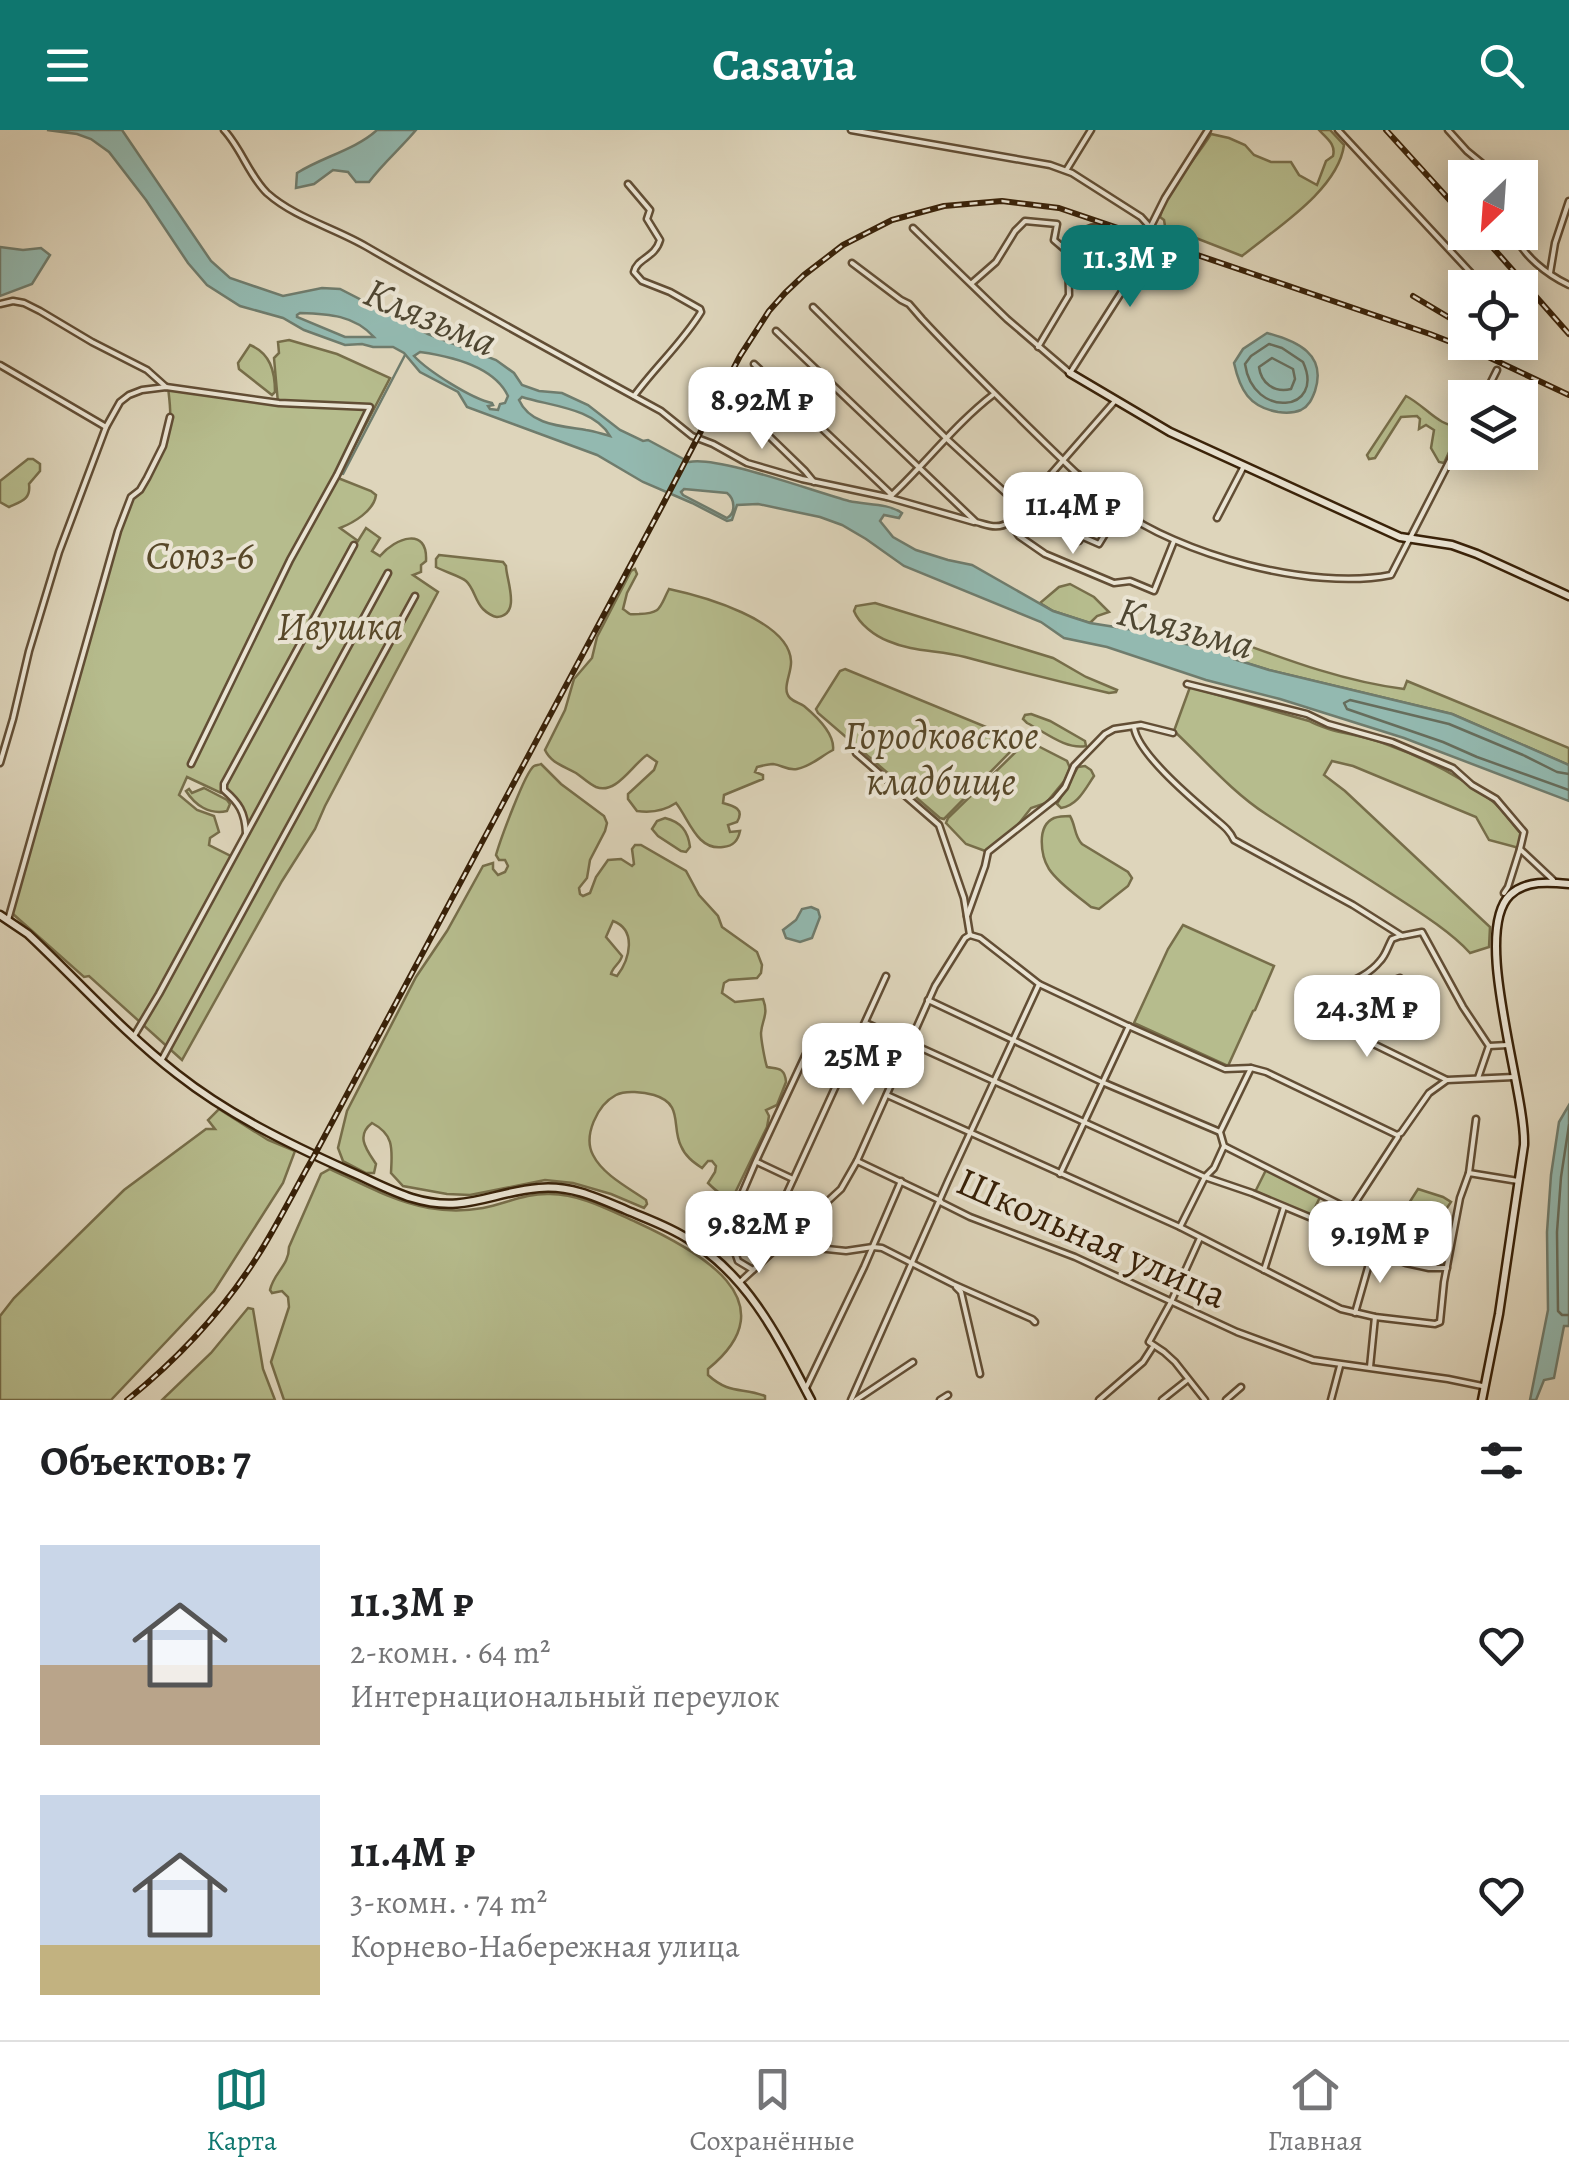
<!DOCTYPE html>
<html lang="ru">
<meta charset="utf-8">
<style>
body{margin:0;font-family:Alegreya,serif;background:#f2f2f2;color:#202124;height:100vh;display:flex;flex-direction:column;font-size:38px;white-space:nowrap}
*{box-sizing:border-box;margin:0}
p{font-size:32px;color:#757577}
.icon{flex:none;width:55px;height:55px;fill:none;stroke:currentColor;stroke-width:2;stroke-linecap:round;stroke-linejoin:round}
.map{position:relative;height:1270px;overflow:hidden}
.sheet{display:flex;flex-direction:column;background:#fff;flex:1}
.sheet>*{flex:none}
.needle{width:65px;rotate:205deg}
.fabs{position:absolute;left:1448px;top:30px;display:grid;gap:20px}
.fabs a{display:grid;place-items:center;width:90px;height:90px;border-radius:0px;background:#fff;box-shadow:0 5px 25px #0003;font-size:50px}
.price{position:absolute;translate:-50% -85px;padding:0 22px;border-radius:20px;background:#fff;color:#222;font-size:32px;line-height:65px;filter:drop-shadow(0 2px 5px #0008)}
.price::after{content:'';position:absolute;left:50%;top:60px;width:30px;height:22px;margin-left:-15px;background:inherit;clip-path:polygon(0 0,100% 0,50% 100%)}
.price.on{background:#0f766e;color:#fff}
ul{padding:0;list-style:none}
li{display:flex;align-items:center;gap:30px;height:250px;padding:0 40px}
li span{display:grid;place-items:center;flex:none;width:280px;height:200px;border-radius:0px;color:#555}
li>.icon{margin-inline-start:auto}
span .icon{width:120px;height:120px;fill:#fffc;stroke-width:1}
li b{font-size:42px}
h2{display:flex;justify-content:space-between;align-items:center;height:120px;padding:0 40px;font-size:42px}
header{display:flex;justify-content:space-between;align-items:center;height:130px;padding:0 40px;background:#0f766e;color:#fff;font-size:45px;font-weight:600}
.menu{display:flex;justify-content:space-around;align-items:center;height:140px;border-top:2px solid #e0e0e0;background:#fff;font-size:28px;color:#757577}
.menu a{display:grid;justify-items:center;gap:5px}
.menu .on{color:#0f766e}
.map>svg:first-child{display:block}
.green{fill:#b6bc8d;stroke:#776e4a;stroke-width:2.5;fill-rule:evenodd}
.water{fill:#93b9b0;stroke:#6f7c6d;stroke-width:2.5;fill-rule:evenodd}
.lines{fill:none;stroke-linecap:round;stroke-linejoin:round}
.shore{stroke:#666d5c;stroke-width:2.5}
.stream{stroke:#6f7c6d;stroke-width:2.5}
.street-casing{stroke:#624e35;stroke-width:9}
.secondary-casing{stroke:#382108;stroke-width:11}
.street{stroke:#eae4d3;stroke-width:4}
.secondary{stroke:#eae4d3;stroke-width:6}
.rail-casing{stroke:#382108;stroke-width:6}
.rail{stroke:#eae4d3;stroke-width:2.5;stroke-dasharray:8;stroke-linecap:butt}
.labels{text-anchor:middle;stroke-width:8;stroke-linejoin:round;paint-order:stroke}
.park-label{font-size:40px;font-style:italic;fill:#584829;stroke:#eae4d3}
.street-label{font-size:40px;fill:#382108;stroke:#eae4d3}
.water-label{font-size:42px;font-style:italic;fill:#4f4732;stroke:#eae4d3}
</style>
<header><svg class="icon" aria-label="menu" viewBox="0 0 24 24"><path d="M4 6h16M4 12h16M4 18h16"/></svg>Casavia<svg class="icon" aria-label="search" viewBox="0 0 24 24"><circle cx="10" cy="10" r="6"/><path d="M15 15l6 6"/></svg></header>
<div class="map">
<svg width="1569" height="1270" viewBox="0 0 1569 1270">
<rect width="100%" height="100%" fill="#ded5bb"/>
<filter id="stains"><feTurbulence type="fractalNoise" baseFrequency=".002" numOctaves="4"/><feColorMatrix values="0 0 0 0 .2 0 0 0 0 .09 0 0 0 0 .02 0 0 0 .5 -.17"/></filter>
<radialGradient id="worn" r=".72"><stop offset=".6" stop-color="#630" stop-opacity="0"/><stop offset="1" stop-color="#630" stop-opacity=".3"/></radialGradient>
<g class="green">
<path d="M1319,0h11l14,15c-6,45 -68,83 -102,111l-77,-30 -1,-6 -4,-3c7,-28 35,-57 51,-83l18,4 16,7 9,10 17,7h20l8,13 18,10 9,-24 7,-5c3,-12 -6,-17 -14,-26z"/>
<path d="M289,210l48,14 53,24 -52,100 33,13 5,4c-2,16 -23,28 -36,33l18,13 8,-13 14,10 -8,13 8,5c15,-18 48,-30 46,5l-5,4v7l-8,3 25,17 -113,214 -10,23 -33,52 -100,179 -93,-84 -5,1 -71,-63 -1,-7 116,-404c19,-22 38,-54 42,-84 1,-10 -1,-22 -2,-32l110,16 -4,-45 5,-5 -1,-11zM187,647l34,16 2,-2 16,12 7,30 -13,24 -24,-12 1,-7 9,-6 -5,-16 -17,-6 -18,-15z"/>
<path d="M250,215c20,8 25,26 25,47l-3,3 -33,-26 -1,-6z"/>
<path d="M1406,266c20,10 33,32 55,30l-17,37 -5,-1 -8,-14 3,-18 -8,-5 -7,4 1,-10 -3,-3 -16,1 -26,41 -6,1 -2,-4z"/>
<path d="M28,329h5l7,5v7l-11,13c2,15 -7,17 -20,23l-9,-5v-21z"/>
<path d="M439,425l64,7 3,4c0,13 16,49 -9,51 -4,0 -11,-5 -14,-8 -8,-8 -9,-21 -17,-28 -6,-5 -21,-9 -30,-14v-8z"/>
<path d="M635,439l2,5 -10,19 -4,16c10,7 4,5 16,5 23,-1 20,-6 30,-25 33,7 120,31 122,72 1,12 -10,28 -1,37 4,4 10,5 14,8 12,10 31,28 29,44 -12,6 -21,16 -36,19 -9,2 -15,-4 -24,-5 -4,0 -12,2 -16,3l-2,5 8,3v4l-39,16 -1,8c11,3 22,6 14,19l-9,3 2,7 10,-1c-2,9 -6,15 -17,16 -26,4 -34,-28 -47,-44 -12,8 -25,10 -39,8l-9,-12v-5l26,-24 3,-8 -10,-7c-15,10 -31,40 -51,32 -7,-3 -14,-10 -20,-14 -12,-7 -25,-10 -31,-23l20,-40 9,-31 18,-21 5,-21 34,-66z"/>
<path d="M1070,454l24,13 15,15 -12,4 -7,7 -37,-12 -13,-8 19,-16z"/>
<path d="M875,473l178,55 33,19 31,13 -1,2 -7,1c-48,-11 -96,-23 -144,-36 -26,-7 -52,-5 -77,-16 -13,-5 -29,-17 -34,-30l2,-5z"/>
<path d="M1222,506c60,22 119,45 182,53l3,-8 162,67v17l-117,-51 -183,-44 -36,-11 -14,-11z"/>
<path d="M845,539l168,69 5,6 -74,75 -4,-1 -122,-105 -2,-4 24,-38z"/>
<path d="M1190,557l119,34c22,12 49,13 74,22 40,14 75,32 108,57 12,9 21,24 31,35l-3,13 -30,-8 -13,-23 -123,-51 -21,-5 -8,14 21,16 145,136 -1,20 -19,6c-20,-22 -54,-43 -80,-60 -41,-27 -83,-52 -124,-79 -34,-22 -63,-56 -92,-83z"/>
<path d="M1031,584l19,7 35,20 1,5c-20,4 -41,-14 -59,-23l-4,-4 2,-4z"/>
<path d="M1032,613l35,18 3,7 -5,12 -19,23 -15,5 -21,27 -22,17 -22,-8 -20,-21 2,-5 76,-74z"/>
<path d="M541,634l20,20 43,32 3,7 -2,8 -15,29 -3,18 -8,10 1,6 3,2 7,-3 6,-16 12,-17 13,-1 11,7 2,-2 -2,-15 3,-4h6l45,26 13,24 19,21 4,11 35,25 5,13 -1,8 -4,5 -28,2 -5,3 -2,10 13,9 28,-3c6,16 -1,20 -2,34 0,7 4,28 6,34 10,2 18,0 19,15l-9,23 -11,5 3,6 -2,11 -33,68c-12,2 -18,-4 -26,-12l7,-11 1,-6 -4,-5h-4l-6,7c-9,-6 -17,-12 -21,-22 -10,-20 3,-42 -27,-51 -10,-3 -29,-5 -38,0 -19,10 -33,41 -23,60 10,20 36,33 53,45l1,4 -3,4 -33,-14 -38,-11 -28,-3 -75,15 -23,-1 -44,-8 -12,-13c1,-23 4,-38 -19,-50 -17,13 -5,27 4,41l-2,9h-8l-23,-12 -5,-13 9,-37 69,-134 31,-46 36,-65 10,-3v6l5,6 7,-3 3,-6 -3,-6h-6l-3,-5c4,-14 29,-83 38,-89 2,-1 5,-1 7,-2zM613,791c24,9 17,38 4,55l-6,-2c2,-8 9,-10 11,-18l-16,-19z"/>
<path d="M1085,636l6,4 3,6c-9,13 -16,29 -33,32l-4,-4 21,-37z"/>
<path d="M204,658l23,12 3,4 -3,7c-18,4 -32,-6 -41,-20l3,-2 3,4z"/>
<path d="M1070,686c6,10 4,20 12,28l46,28 4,6 -4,8 -29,23 -8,-2c-13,-11 -32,-23 -42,-38 -8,-13 -13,-43 5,-51 3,-1 11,-2 16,-2z"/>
<path d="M665,688c16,4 23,13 25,29l-4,5 -5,-1 -23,-15 -6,-7 5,-8z"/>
<path d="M1183,795l91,41 -19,44 -2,1 -25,55 -94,-43 34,-74z"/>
<path d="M219,979l49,31 27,11 -12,32 -69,108 -103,109h-111v-84l14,-18 110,-108 82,-61h9l-7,-9z"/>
<path d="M330,1039c32,15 65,33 99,39 17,3 37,3 54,0 22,-4 43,-15 67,-14 30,0 59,16 86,28 61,28 156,79 72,147v6c22,20 34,12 57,21v4h-481l-13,-38 18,-55 -1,-10 -6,-6 -10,2 -2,-3c4,-18 19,-24 19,-43l32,-73z"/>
<path d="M1266,1040l54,27 -9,19 -56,-24z"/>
<path d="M1418,1059l25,8 8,5 -24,36 -32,-13z"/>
<path d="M248,1178l5,1 10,60 12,31h-113l49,-47z"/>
</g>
<g class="water">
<path d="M47,0h75l89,131 19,17 53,18 39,-8 18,1 88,45 68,26 18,13 8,12 17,6 23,2 26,12 32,25 23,11 5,-1 41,22c27,-7 126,30 160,39 17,4 39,2 53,12l-3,5 -15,-3 -4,6 13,16 23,13 32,10 24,5 81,46 37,12 63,10 14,7 23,5 10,-8 8,3 26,19 35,11 183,44 117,51v36l-165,-63 -124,-39 -74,-19 -99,-33 -43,-9 -23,-16 -137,-56 -38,-27 -24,-14 -22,-8 -62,-13 -21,1 -5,15 -5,1 -35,-18 -49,-21 -46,-27 -130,-48 -9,-15 -38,-20 -16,-19 -11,-6h-20l-11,-3 -17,1 -41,-15 -21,-12 -43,-12 -33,-21 -19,-22 -42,-63 -37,-48 -18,-13 -14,-5zM300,183c29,1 54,2 74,24h-29l-48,-20v-2zM420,222c29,4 74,14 88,44l-3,7 -5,1 -2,6 -8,-1 -2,-3 5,-1 -1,-2c-20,-4 -64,-32 -78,-47zM522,267c28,9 72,11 88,39 -8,-2 -16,-5 -24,-6 -25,-4 -56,-5 -67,-30zM684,359l43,4c8,6 9,20 0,25l-44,-23 -2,-3z"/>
<path d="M377,0h39c-15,18 -33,33 -47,52h-13l-8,-10 -15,-2 -19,14 -18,4 1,-15c25,-16 58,-23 80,-43z"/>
<path d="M0,117l23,3 18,-2 9,7 -18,29 -32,12z"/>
<path d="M1267,203c30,8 60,21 48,58 -3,8 -6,15 -14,19 -7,3 -16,3 -23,2 -29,-5 -38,-22 -44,-49l9,-14z"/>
<path d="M811,777l7,3 2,7 -8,21 -12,4 -14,-4 -3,-8 13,-10 6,-11z"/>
<path d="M1569,975v221h-5l-10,52 -10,2 -8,20h-6l18,-90 -1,-78 4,-57 8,-53z"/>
</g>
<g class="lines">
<g class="shore">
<path d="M1269,214l13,4 21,14c23,50 -50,58 -58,2l6,-8z"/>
<path d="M1272,228l21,11 2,10 -4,10c-17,4 -30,-6 -32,-22z"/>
<path d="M1569,644l-12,-2 -34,-17 -74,-31 -99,-24 -6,3 3,6 96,33 34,15 92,33"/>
<path d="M1569,995l-8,52 -4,55 1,79 4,4h7"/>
</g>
<path class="stream" d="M343,344l62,-119"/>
<g class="street-casing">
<g id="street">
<path d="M224,0c17,18 26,47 43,63 28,25 68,35 100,54 97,56 195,110 294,164l31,25 21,8 34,19 55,16 85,18 5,-2c35,-33 64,-72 102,-101"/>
<path d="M851,0l199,35 22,8 69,44 9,10"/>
<path d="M1338,0l147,158"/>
<path d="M1448,0l19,21 33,27"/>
<path d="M1067,39l24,-39"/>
<path d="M628,54l22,26 -3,9 13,21c-5,18 -23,18 -26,32l8,9 28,11 30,17 1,3c-18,30 -46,55 -67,84"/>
<path d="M913,98l94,91 63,54 65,-102 11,-35 19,-38 43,-68"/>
<path d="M1514,102c7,23 34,43 55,53"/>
<path d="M1068,125c7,-7 12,-21 20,-26 14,-7 42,10 52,19"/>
<path d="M852,133l49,37 8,4 13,15c40,43 82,84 124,125 22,21 44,44 68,62 65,49 198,85 277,69l74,-144"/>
<path d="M1550,143l5,-30 14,-42"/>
<path d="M972,153l24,-21 19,-31 10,-10 32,3 -3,16 14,12 1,43 -31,52"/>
<path d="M0,174l13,-3 11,2 16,8 52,31 55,28 19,17"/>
<path d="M813,177l134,132 75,69"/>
<path d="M1520,199l1,1"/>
<path d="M776,201l200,191c12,3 22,8 33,0l106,-121"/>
<path d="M754,234l138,131"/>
<path d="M0,235l106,62"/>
<path d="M1483,268l14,-28"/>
<path d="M733,271l72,70 9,11"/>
<path d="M887,367l87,25"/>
<path d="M1032,367l33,36 14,8 25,-42"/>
<path d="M1055,388l23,-44"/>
<path d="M1217,388l27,-52"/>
<path d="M1009,392l10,14 26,18 69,29 16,-2 24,10 20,-50"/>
<path d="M1083,407l16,7 14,-23 -14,-12"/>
<path d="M1187,554l120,30 21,10 64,18 61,26 19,17 24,14 28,33 -4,17 33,31"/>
<path d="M1134,597c3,26 58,72 79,90 9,8 16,12 21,23l119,65 49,31 20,-4 41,75 26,39 -11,32"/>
<path d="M856,623l83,72 25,73 6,37"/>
<path d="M0,633l13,-44 16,-68 30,-99 47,-125 14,-25 9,-7 13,-5 24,-3 113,16 91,4 -33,68 -47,85 -99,204"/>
<path d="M246,703c-1,-21 -7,-30 -22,-43v-6l130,-239"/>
<path d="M1504,763l4,-6 12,-38"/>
<path d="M967,786l18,-50 3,-14 67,-53 10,-12 9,-21 31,-32 9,-5 27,-4 32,8"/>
<path d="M8,790l110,-389 13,-34 9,-7 7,-12 16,-32 7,-29"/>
<path d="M970,805l10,3 59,46 87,41 99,44 26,-1 15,4 131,63 4,-2 28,-40 18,-13 67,-3"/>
<path d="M1400,806l-8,3c-4,7 -6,16 -12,22 -20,25 -56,24 -76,49l143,70"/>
<path d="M1336,859c8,2 17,2 24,5 24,10 39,29 68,30l2,-2c-3,-27 -10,-29 -30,-44l-16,6 -29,-3"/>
<path d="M928,870l174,82 118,50"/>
<path d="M866,893l339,154 47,16 86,36 35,21 33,13 23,5h18"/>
<path d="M134,906l25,-42 229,-421"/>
<path d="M1489,916l19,-1"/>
<path d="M161,931l254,-465"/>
<path d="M1251,938l-31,64 4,14 125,63"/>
<path d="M887,965l293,132 161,82 34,8 60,7 5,-2 4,-40 16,-84 9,-25 49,8"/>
<path d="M857,1031l82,39 3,3 28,14 105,40 162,75 76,28 135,19 34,7"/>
<path d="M757,1032l36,17"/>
<path d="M1469,1043l7,-54"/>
<path d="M1060,1044l69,-148"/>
<path d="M1180,1097l25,-50 9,-9 10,-22"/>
<path d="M1338,1099l60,-92"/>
<path d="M1200,1108l-29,64 -22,40 15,10 11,10 30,38"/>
<path d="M779,1114l67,7 27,-4 9,1 71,36 79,35 3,3"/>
<path d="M775,1118l-7,-8 3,-12 115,-252"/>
<path d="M753,1140l-15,-9 -11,-32 29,-68 56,-120"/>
<path d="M1264,1140l20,-63"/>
<path d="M740,1152l101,-93 16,-28 78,-175 30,-48 5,-3"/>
<path d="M956,1157l5,5 19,82"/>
<path d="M1355,1183l18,-63"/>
<path d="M1370,1237l5,-50"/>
<path d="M805,1260l59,-123 37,-86"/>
<path d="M851,1270l97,-219 91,-197"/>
<path d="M856,1270l57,-38"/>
<path d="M940,1270l8,-5"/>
<path d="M1099,1270l44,-38 9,-14"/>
<path d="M1162,1270l24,-19"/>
<path d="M1226,1270l15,-13"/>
<path d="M1331,1270l9,-34"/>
</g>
</g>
<g class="secondary-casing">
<g id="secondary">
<path d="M1070,243l100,59 230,105 52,8 25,9 92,42"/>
<path d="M0,785l28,19c49,46 95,98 149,140 52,41 112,70 172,97 21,9 41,20 63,27 52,16 79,-6 127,-10 32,-3 59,10 87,22 21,9 44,17 62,29 61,37 91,100 123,161"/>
<path d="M1482,1270l17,-86 25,-169c2,-54 -53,-212 -14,-250 16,-15 39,-13 59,-11"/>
</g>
</g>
<use href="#street" class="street"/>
<use href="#secondary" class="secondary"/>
<g class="rail-casing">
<g id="rail">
<path d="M1386,0l79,87"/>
<path d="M1479,102l90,102"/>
<path d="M1413,166l52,31"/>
<path d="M127,1270c51,-41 95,-88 130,-143 21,-33 38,-68 57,-101l347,-648 79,-152 29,-45 16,-18 19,-18 39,-30 49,-25 52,-14 58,-5 57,7 371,126 54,21 85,40"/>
</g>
</g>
<use href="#rail" class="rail"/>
</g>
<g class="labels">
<g class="park-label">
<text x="200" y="439">Союз-6</text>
<text x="340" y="510">Ивушка</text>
<text x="941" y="619">Городковское<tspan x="941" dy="46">кладбище</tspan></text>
</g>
<g class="street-label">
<text transform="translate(1092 1107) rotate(24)" y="14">Школьная улица</text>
</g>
<g class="water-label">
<text transform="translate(431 186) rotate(23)" y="15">Клязьма</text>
<text transform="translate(1186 497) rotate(15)" y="15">Клязьма</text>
</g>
</g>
<rect width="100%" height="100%" filter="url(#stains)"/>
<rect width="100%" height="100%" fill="url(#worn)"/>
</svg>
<div class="fabs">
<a><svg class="needle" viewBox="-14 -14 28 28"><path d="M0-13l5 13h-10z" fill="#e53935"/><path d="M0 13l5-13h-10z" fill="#757577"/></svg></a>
<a><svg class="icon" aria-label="locate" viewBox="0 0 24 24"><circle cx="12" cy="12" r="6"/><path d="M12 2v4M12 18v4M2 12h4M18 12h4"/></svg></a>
<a><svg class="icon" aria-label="layers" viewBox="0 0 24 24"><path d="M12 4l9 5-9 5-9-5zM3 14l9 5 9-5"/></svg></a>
</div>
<b class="price on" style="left:1130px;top:180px">11.3M ₽</b>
<b class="price" style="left:762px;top:322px">8.92M ₽</b>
<b class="price" style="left:1073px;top:427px">11.4M ₽</b>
<b class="price" style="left:1367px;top:930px">24.3M ₽</b>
<b class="price" style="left:863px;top:978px">25M ₽</b>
<b class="price" style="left:759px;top:1146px">9.82M ₽</b>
<b class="price" style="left:1380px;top:1156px">9.19M ₽</b>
</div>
<section class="sheet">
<h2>Объектов: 7<svg class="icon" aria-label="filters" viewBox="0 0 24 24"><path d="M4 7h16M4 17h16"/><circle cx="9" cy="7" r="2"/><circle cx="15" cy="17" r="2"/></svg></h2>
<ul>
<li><span style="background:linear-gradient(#c9d6e8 60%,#b9a48a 0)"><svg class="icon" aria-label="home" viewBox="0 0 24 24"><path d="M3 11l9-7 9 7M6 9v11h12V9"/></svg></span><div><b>11.3M ₽</b><p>2-комн. · 64 m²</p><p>Интернациональный переулок</p></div><svg class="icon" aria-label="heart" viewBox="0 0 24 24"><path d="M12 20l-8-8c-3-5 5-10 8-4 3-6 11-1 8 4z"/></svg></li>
<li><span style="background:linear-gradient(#c9d6e8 75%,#c2b280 0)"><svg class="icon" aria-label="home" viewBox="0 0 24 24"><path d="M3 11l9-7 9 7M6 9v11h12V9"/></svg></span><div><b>11.4M ₽</b><p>3-комн. · 74 m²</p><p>Корнево-Набережная улица</p></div><svg class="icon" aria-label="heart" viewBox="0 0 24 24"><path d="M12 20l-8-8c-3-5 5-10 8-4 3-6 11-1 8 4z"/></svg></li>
</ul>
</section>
<nav class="menu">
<a class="on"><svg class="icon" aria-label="map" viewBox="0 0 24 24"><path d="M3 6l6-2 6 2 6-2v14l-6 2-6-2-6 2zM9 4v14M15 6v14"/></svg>Карта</a>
<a><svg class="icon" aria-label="saved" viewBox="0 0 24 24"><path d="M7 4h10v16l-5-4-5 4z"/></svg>Сохранённые</a>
<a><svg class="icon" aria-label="home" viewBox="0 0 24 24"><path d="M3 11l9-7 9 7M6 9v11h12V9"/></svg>Главная</a>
</nav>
